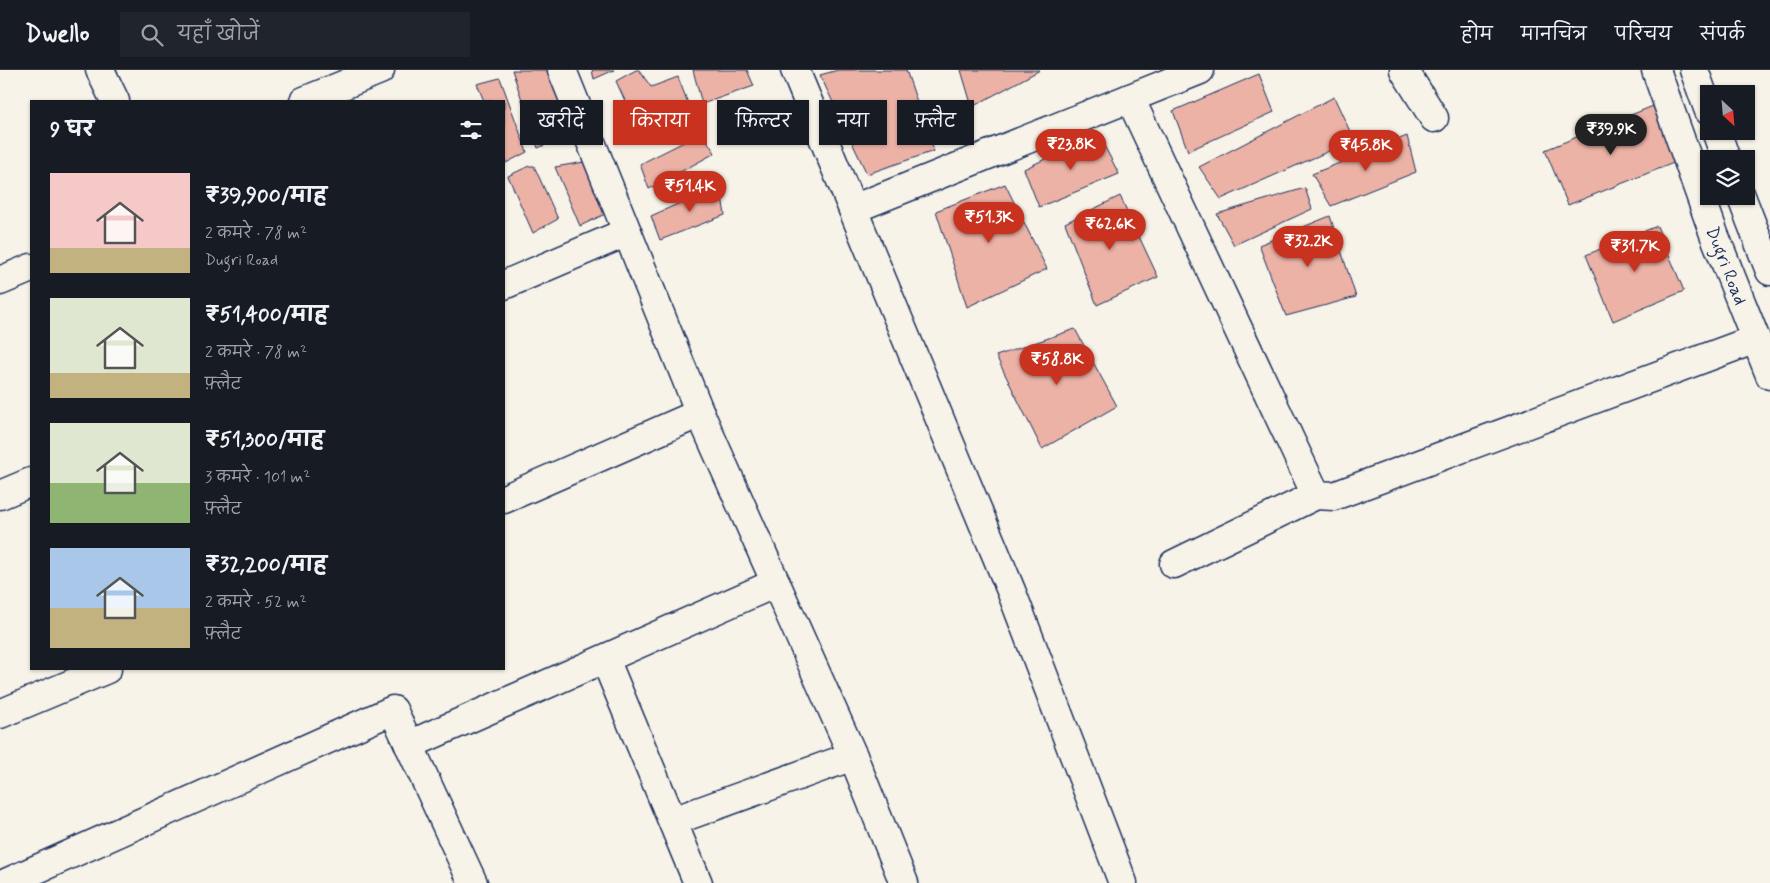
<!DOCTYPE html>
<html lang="hi">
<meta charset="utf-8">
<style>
body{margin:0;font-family:Mynerve,"Playpen Sans Deva",sans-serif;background:#20242c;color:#f1f3f6;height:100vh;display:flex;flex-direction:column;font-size:19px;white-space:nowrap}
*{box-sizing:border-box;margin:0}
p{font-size:16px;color:#9ea1a6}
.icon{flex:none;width:28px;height:28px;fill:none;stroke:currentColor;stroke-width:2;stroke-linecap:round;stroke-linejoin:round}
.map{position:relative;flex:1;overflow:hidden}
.sheet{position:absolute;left:30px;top:30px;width:475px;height:570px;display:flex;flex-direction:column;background:#171b24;border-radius:0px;box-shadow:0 1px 4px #0004}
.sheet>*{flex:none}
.top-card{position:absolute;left:520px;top:30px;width:475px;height:45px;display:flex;gap:10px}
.needle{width:32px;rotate:154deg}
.buttons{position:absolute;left:1700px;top:15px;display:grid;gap:10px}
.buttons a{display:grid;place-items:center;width:55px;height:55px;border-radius:0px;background:#171b24;box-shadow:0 1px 4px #0004;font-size:25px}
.price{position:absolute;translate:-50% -42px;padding:0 11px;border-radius:18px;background:#c8321e;color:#fff;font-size:16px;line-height:32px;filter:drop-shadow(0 1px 2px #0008)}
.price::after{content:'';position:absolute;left:50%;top:30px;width:15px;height:11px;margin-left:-8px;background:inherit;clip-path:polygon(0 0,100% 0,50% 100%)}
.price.active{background:#222;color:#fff}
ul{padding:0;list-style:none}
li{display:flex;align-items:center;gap:15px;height:125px;padding:0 20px}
li span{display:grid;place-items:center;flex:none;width:140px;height:100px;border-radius:0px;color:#555}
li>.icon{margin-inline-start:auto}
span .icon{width:60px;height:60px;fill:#fffc;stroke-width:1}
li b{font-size:21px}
h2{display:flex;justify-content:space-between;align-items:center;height:60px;padding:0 20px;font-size:21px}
.tag{padding:0 18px;border-radius:0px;background:#171b24;box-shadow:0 1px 4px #0004;font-size:18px;line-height:45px}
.tag.active{background:#c8321e;color:#fff}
header{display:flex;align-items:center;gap:30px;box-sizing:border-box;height:70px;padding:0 25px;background:#171b24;border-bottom:1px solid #363941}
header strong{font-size:24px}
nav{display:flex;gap:28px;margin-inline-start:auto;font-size:18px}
.search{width:350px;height:45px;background:#20242c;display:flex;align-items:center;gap:12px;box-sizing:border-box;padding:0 18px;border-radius:0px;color:#9ea1a6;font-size:19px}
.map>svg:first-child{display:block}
.building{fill:#ecb2a6;stroke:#1b2f5e}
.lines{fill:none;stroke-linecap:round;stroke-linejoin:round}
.minor-casing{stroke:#1b2f5e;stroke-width:31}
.minor{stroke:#f7f3e8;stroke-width:28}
.labels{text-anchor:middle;stroke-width:4;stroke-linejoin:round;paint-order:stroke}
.street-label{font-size:18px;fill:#1b2f5e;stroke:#f7f3e8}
</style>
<header>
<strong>Dwello</strong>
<div class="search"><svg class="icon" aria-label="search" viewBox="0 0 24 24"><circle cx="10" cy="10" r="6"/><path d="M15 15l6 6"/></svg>यहाँ खोजें</div>
<nav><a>होम</a><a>मानचित्र</a><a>परिचय</a><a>संपर्क</a></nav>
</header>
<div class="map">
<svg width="1770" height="813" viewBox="0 0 1770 813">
<rect width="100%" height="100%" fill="#f7f3e8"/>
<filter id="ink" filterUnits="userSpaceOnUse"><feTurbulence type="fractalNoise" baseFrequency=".02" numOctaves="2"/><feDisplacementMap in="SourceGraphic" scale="10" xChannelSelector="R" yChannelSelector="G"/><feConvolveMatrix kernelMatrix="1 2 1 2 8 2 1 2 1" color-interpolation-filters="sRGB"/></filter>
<g filter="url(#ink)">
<g class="building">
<path d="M512,0h37l23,63 -34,15z"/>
<path d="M592,0h22l-20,9z"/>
<path d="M636,0h3l12,17 27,-10 11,29 -53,19 -20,-44z"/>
<path d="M693,0h54l7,16 -52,18z"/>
<path d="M838,0h68l28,81 -67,23 -47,-99z"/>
<path d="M961,0h79l-68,37z"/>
<path d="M1259,4l15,38 -86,39 -15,-40z"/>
<path d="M500,8l27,74 -21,11 -2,-7v-55h-20l-7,-17z"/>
<path d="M1334,27l20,43 -133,59 -22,-32z"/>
<path d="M1653,36l23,56 -108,43 -23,-55z"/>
<path d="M702,63l13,20 -66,36 -9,-25z"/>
<path d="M1098,64l21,40 -80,33 -15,-38z"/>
<path d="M1407,66l9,36 -85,34 -19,-32z"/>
<path d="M584,92l21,52 -25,12 -25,-59z"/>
<path d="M529,96h5l24,53 -25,14 -25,-57z"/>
<path d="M1005,114l42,85 -80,38 -31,-96z"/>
<path d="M720,115l5,30 -65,25 -9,-24z"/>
<path d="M1305,118l7,21 -78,36 -17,-31z"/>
<path d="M1120,126l38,81 -61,28 -32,-82z"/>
<path d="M1330,146l26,81 -70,19 -27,-71z"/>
<path d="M1657,156l27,65 -71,30 -27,-66z"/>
<path d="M1075,259l42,77 -75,43 -46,-93z"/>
</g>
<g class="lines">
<g class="minor-casing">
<g id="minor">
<path d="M100,0l15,31"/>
<path d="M562,0l138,343 153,343 51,127"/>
<path d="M795,0l217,523 111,290"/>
<path d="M1404,0l30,48"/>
<path id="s1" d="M1656,0l58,164 56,141"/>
<path d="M1694,0l15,41"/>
<path d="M1130,28l186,397"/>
<path d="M304,31l76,-31"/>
<path d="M1716,61l10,28"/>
<path d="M1741,126l29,75"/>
<path d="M853,139l347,-139"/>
<path d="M0,211l31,-13"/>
<path d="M504,215l123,-53"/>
<path d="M0,425l31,-13"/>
<path d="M504,429l196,-86"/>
<path d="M1174,494l142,-69 18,1 422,-157"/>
<path d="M605,589l93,224"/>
<path d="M0,644l107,-45"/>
<path d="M409,675l367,-162"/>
<path d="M673,751l180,-65"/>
<path d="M6,813l387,-173 80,173"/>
</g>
</g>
<use href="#minor" class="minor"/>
</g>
</g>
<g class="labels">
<g class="street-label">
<text dy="6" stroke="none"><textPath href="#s1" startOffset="208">Dugri Road</textPath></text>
</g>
</g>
</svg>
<div class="buttons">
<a><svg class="needle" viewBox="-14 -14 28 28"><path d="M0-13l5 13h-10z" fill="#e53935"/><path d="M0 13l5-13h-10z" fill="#9ea1a6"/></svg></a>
<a><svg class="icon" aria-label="layers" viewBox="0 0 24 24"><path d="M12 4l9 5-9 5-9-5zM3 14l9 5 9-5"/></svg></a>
</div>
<b class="price active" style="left:1611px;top:86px">₹39.9K</b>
<b class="price" style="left:1071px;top:101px">₹23.8K</b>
<b class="price" style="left:1366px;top:102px">₹45.8K</b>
<b class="price" style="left:690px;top:143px">₹51.4K</b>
<b class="price" style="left:989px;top:174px">₹51.3K</b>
<b class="price" style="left:1110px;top:181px">₹62.6K</b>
<b class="price" style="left:1308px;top:198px">₹32.2K</b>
<b class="price" style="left:1635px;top:203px">₹31.7K</b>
<b class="price" style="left:1057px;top:316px">₹58.8K</b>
<div class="top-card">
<a class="tag">खरीदें</a>
<a class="tag active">किराया</a>
<a class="tag">फ़िल्टर</a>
<a class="tag">नया</a>
<a class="tag">फ़्लैट</a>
</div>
<section class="sheet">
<h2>9 घर<svg class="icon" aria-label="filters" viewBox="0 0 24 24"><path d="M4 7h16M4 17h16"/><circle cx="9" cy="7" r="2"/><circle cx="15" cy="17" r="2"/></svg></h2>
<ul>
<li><span style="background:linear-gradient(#f6c9c9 75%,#c2b280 0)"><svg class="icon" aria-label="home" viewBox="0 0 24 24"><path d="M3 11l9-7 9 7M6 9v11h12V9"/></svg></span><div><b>₹39,900/माह</b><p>2 कमरे · 78 m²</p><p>Dugri Road</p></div></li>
<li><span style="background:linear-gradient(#dfe7d0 75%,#c2b280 0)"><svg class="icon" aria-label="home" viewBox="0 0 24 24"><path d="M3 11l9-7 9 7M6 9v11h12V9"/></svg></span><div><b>₹51,400/माह</b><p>2 कमरे · 78 m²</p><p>फ़्लैट</p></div></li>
<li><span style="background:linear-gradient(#dfe7d0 60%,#8fb573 0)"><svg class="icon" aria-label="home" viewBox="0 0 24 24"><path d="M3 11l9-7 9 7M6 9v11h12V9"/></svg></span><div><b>₹51,300/माह</b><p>3 कमरे · 101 m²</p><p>फ़्लैट</p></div></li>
<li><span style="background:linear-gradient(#a9c7e8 60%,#c2b280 0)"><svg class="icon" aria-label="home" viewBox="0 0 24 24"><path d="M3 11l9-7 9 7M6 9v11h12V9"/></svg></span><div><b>₹32,200/माह</b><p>2 कमरे · 52 m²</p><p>फ़्लैट</p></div></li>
</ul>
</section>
</div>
